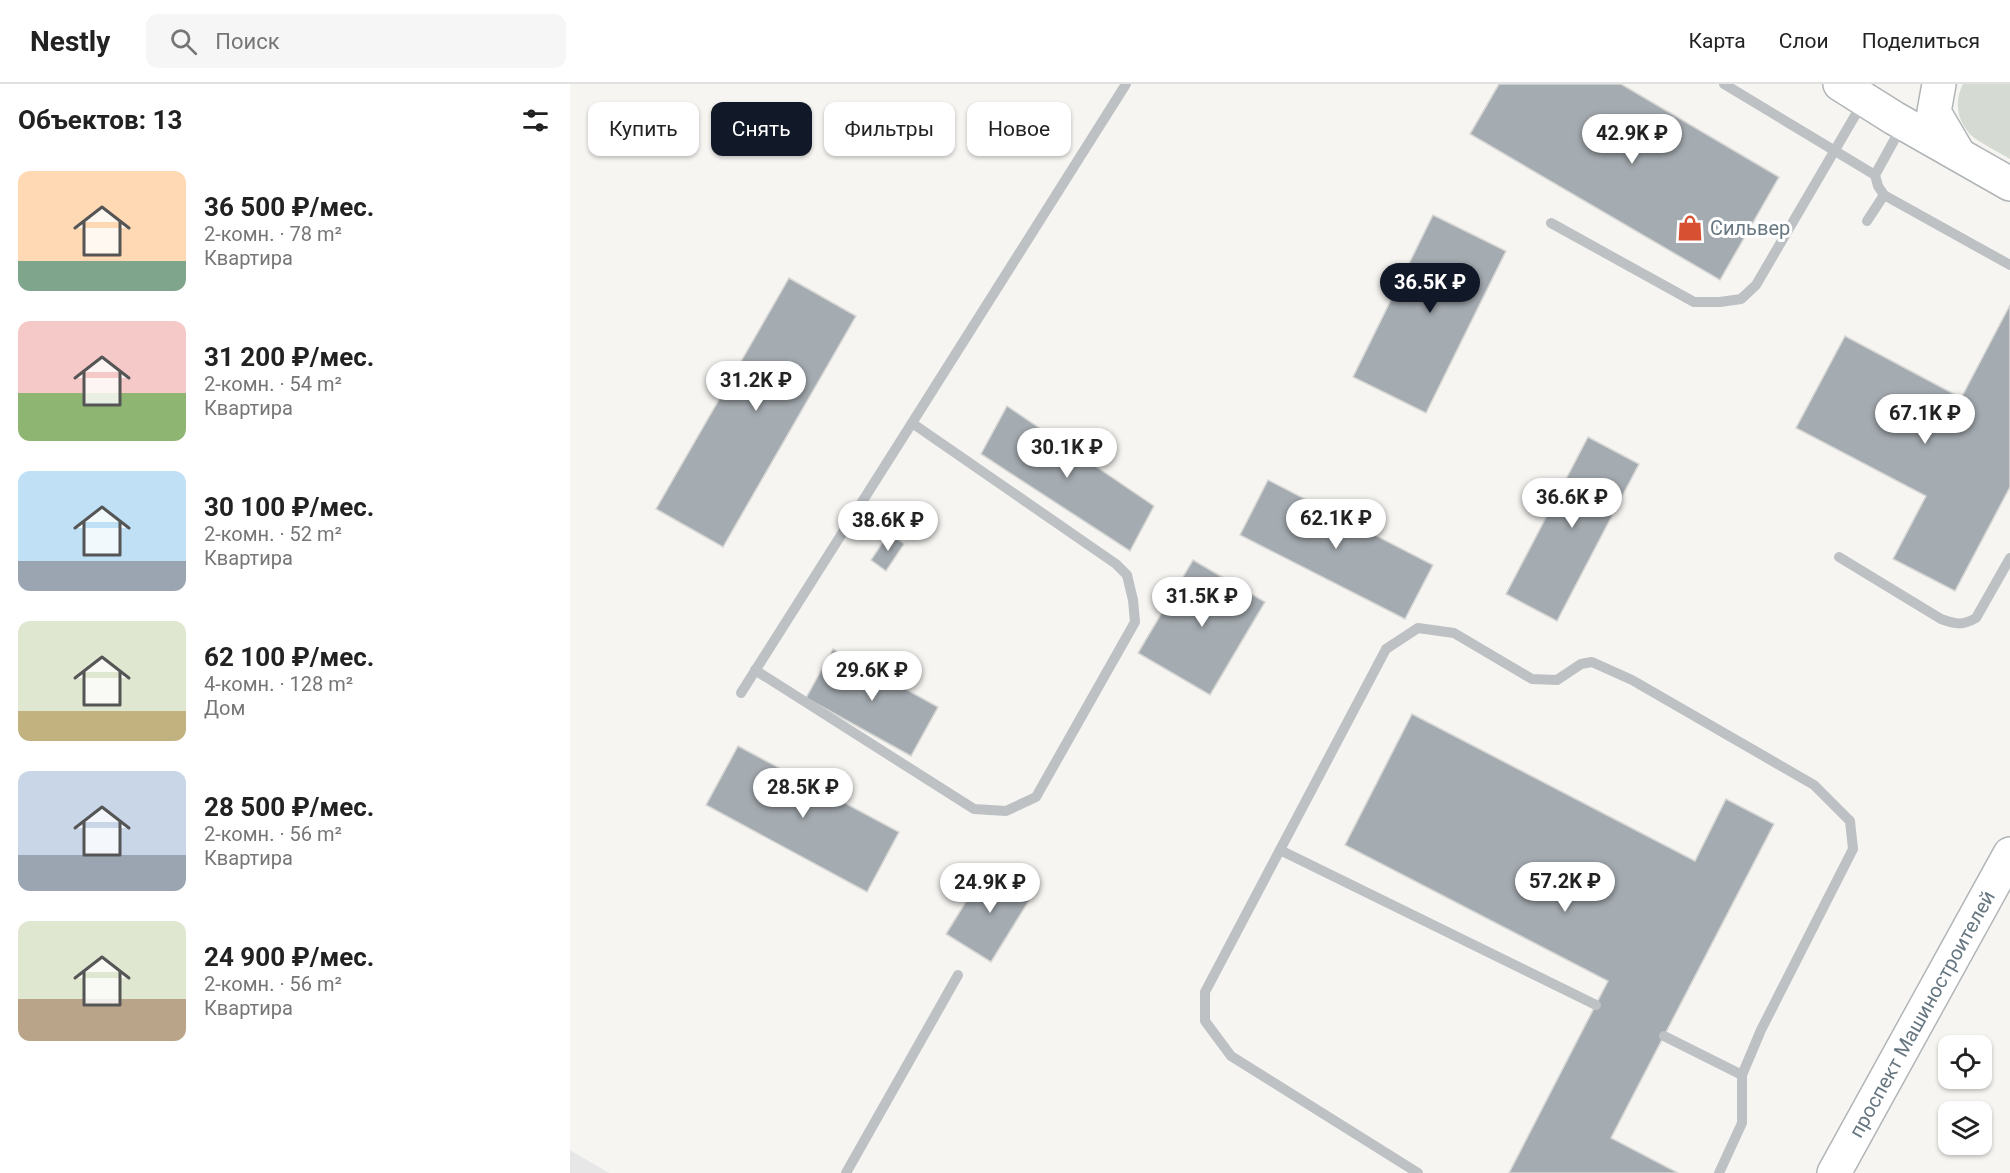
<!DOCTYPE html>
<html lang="ru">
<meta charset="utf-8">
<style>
body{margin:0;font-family:Roboto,sans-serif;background:#f6f6f6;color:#222;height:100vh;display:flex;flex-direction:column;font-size:22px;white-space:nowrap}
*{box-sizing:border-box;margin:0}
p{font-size:20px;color:#767676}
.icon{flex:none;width:33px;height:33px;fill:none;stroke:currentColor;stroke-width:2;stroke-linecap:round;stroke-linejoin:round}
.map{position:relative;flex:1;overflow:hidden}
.drawer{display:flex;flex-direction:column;background:#fff;width:570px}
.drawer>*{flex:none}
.banner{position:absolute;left:18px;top:18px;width:570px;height:54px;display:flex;gap:12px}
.buttons{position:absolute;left:1368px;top:951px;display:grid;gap:12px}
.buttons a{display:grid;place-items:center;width:54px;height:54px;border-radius:12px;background:#fff;box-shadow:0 2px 4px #0004;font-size:30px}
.price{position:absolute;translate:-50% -51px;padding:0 14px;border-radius:21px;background:#fff;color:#222;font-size:20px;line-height:39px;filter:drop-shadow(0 2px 3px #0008)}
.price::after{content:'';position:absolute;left:50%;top:36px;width:18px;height:14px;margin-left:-9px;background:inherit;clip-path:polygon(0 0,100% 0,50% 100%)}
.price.on{background:#111827;color:#fff}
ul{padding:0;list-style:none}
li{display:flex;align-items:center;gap:18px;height:150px;padding:0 18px}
li span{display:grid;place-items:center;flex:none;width:168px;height:120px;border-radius:12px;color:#555}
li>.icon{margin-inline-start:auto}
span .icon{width:72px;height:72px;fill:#fffc;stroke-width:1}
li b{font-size:26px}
h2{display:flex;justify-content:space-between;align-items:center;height:72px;padding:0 18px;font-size:26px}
.tag{padding:0 21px;border-radius:12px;background:#fff;box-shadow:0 2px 4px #0004;font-size:21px;line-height:54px}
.tag.on{background:#111827;color:#fff}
header{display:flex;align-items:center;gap:36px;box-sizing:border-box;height:84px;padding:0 30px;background:#fff;border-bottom:2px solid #e0e0e0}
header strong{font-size:28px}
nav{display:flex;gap:33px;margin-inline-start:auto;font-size:21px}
.search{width:420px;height:54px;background:#f6f6f6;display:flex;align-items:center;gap:15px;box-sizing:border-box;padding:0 21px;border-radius:12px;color:#767676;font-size:22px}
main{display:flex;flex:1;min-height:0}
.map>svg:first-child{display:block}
.built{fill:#e6e7e6}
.green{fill:#d5dad2}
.building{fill:#a5acb1;stroke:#d7d7d5;stroke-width:1.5}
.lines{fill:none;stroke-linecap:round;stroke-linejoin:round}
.primary-casing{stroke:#b0b5b8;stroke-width:36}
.lane{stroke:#bdc1c4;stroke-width:10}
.primary{stroke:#fff;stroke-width:33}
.labels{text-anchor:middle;stroke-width:6;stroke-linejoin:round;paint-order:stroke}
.poi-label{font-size:20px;fill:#677781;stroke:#fff;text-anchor:start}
.street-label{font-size:20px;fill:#677781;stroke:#fff}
</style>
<header>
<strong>Nestly</strong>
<div class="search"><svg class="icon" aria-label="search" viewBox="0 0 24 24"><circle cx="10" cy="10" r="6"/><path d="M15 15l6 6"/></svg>Поиск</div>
<nav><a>Карта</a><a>Слои</a><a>Поделиться</a></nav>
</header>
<main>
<section class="drawer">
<h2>Объектов: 13<svg class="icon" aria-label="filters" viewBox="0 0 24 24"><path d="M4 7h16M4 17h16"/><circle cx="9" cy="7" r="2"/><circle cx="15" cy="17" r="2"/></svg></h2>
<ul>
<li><span style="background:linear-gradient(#ffd9b3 75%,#7fa58c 0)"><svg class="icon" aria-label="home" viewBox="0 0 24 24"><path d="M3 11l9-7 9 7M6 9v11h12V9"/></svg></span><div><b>36 500 ₽/мес.</b><p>2-комн. · 78 m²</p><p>Квартира</p></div></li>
<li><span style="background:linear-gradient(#f6c9c9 60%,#8fb573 0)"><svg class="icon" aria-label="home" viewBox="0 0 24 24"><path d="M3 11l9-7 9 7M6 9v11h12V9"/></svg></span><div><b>31 200 ₽/мес.</b><p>2-комн. · 54 m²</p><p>Квартира</p></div></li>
<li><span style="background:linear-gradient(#bfe0f5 75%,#9aa5b1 0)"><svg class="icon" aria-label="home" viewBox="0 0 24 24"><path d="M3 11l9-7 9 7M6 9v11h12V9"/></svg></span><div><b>30 100 ₽/мес.</b><p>2-комн. · 52 m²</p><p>Квартира</p></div></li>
<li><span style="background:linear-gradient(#dfe7d0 75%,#c2b280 0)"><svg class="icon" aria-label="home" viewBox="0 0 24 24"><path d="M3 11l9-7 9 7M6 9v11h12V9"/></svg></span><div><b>62 100 ₽/мес.</b><p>4-комн. · 128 m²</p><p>Дом</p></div></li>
<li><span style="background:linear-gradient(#c9d6e8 70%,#9aa5b1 0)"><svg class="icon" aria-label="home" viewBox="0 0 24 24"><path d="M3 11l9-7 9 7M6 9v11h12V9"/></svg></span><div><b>28 500 ₽/мес.</b><p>2-комн. · 56 m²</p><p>Квартира</p></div></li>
<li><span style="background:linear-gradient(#dfe7d0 65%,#b9a48a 0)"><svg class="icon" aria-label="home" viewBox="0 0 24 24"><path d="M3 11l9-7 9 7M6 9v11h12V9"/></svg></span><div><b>24 900 ₽/мес.</b><p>2-комн. · 56 m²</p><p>Квартира</p></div></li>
</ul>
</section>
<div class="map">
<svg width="1440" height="1089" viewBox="0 0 1440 1089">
<rect width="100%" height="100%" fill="#f6f5f2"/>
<path class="built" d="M0,1066l39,23h-39z"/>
<path class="green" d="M1393,0h47v75c-11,-7 -33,-17 -41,-26 -12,-14 -15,-32 -6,-49z"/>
<g class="building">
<path d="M929,0h122l158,93 -59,103 -250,-146z"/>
<path d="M863,131l73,36 -80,162 -73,-36z"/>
<path d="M219,194l67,38 -133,231 -67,-38z"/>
<path d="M1440,221v182l-55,104 -62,-32 33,-63 -130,-68 49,-92 109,58 -13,25 7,4z"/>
<path d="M437,322l147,100 -24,45 -149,-97z"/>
<path d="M1018,353l51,27 -82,157 -51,-27z"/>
<path d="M698,396l165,85 -28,54 -165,-84z"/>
<path d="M319,449l15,11 -18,27 -15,-11z"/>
<path d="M623,476l72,42 -55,93 -72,-42z"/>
<path d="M263,565l105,58 -27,49 -105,-58z"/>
<path d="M842,630l283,147 31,-62 48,25 -163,314 67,35h-169l99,-192 -263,-136z"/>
<path d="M168,662l161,86 -32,60 -161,-87z"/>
<path d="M418,782l45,28 -42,68 -45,-28z"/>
</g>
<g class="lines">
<g class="primary-casing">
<g id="primary">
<path d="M1270,0l54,34 116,66"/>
<path d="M1369,0l-5,28 24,41"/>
<path d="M1264,1089l176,-319"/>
</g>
</g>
<g class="lane">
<path d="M1154,0l151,91"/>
<path d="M1332,42l-27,49 3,11 6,9 126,70"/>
<path d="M1297,137l17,-26"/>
<path d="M981,139l143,79h26l21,-3 15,-14 107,-183"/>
<path d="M1269,473l102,62c14,5 21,7 35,-1l34,-60"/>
<path d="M185,586l219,139 32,2 30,-14 99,-175 -2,-22 -6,-25 -11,-11 -204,-141 214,-339"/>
<path d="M171,609l171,-270"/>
<path d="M710,766l316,155"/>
<path d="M1094,952l78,39"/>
<path d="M276,1089l112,-198"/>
<path d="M848,1089l-187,-117 -26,-35v-29l181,-343 32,-21 36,5 78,46 25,1 24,-16 11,-2 40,18 182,105 36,36 3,28 -92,181 -19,45v48l-23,50"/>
</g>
<use href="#primary" class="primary"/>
</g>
<defs>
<g id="shop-bare" transform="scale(2.07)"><path d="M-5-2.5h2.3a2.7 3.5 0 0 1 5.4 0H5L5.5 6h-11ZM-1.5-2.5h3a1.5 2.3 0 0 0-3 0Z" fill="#d75031" stroke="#fff" stroke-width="2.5" paint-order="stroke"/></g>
</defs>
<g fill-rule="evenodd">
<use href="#shop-bare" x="1120" y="144"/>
</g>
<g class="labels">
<g class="poi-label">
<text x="1140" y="151">Сильвер</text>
</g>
<g class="street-label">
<text transform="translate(1352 930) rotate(-61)" y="7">проспект Машиностроителей</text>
</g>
</g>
</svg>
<div class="buttons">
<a><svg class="icon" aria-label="locate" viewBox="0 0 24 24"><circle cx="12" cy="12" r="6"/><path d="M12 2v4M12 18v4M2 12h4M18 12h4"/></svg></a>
<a><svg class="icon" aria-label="layers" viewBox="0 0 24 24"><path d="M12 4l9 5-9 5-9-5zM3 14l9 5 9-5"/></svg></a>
</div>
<b class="price" style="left:1062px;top:81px">42.9K ₽</b>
<b class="price on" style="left:860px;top:230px">36.5K ₽</b>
<b class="price" style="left:186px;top:328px">31.2K ₽</b>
<b class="price" style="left:1355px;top:361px">67.1K ₽</b>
<b class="price" style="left:497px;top:395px">30.1K ₽</b>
<b class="price" style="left:1002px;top:445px">36.6K ₽</b>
<b class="price" style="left:766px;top:466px">62.1K ₽</b>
<b class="price" style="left:318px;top:468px">38.6K ₽</b>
<b class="price" style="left:632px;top:544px">31.5K ₽</b>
<b class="price" style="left:302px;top:618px">29.6K ₽</b>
<b class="price" style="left:233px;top:735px">28.5K ₽</b>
<b class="price" style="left:995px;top:829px">57.2K ₽</b>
<b class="price" style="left:420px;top:830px">24.9K ₽</b>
<div class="banner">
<a class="tag">Купить</a>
<a class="tag on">Снять</a>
<a class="tag">Фильтры</a>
<a class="tag">Новое</a>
</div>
</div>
</main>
